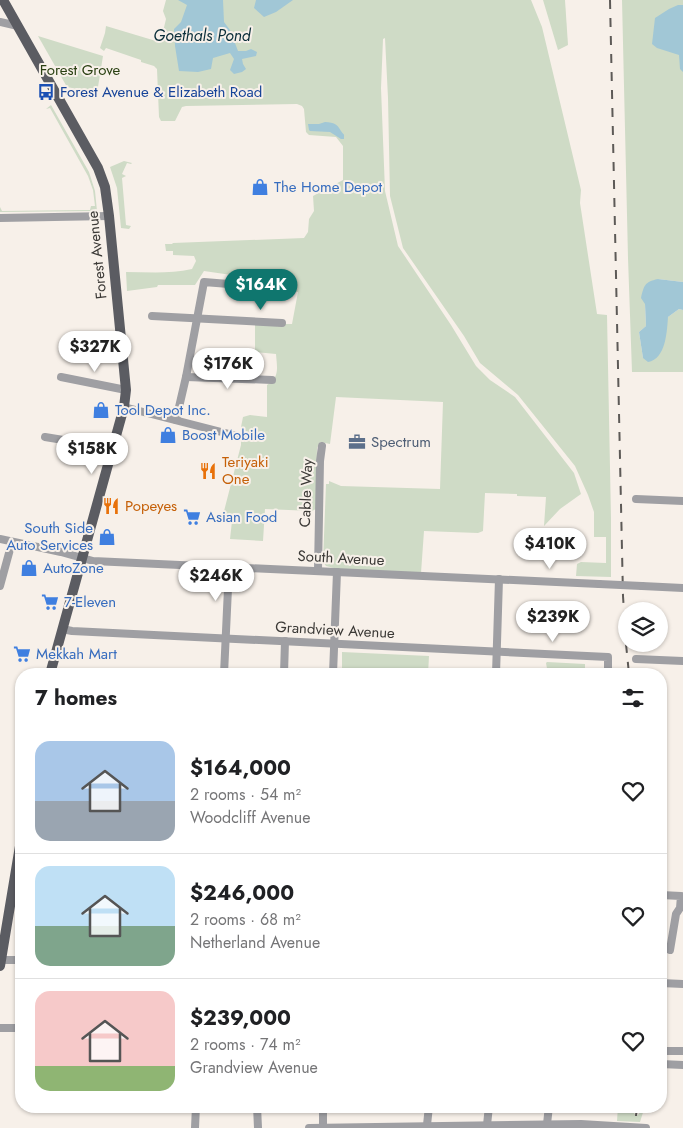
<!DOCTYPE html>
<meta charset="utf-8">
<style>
body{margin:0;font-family:Jost,sans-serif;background:#f2f2f2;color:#202124;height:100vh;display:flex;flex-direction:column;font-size:19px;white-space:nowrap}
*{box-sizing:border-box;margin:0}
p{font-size:16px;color:#757577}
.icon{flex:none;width:28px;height:28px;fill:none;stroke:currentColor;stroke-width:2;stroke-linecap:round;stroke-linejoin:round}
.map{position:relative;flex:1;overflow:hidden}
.panel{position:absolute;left:15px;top:668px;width:652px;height:445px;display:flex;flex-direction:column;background:#fff;border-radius:20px;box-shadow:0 1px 4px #0004}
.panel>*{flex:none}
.buttons{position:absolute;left:618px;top:602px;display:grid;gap:10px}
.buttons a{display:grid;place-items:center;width:50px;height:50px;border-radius:50%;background:#fff;box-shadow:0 1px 4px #0004;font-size:25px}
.price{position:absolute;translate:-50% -42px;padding:0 11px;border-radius:18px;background:#fff;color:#222;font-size:16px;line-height:32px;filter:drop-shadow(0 1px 2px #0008)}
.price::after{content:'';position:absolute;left:50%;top:30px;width:15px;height:11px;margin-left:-8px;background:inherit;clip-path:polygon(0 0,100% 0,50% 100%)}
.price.current{background:#0f766e;color:#fff}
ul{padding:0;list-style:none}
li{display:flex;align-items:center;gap:15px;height:125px;padding:0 20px}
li+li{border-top:1px solid #e0e0e0}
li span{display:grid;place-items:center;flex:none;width:140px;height:100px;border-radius:15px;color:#555}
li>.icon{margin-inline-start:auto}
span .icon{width:60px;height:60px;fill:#fffc;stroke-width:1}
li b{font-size:21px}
h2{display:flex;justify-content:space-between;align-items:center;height:60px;padding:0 20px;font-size:21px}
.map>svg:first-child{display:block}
.green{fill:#cfdbc6}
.water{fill:#a1c7d6}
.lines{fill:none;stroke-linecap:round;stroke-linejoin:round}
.minor{stroke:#9f9fa3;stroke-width:8}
.major{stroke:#5b5c62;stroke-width:10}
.rail{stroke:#5d5a57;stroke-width:2;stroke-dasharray:9 9;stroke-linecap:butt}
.minor-bridge{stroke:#9f9fa3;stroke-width:8}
.labels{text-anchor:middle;stroke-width:4;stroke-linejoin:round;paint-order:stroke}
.park-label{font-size:15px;fill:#2a4012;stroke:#f7f0e9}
.transit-label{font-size:15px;fill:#164399;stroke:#f7f0e9;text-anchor:start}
.shop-label{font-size:15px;fill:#366cbe;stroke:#f7f0e9;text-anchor:start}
.street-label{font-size:15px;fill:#3b3936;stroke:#f7f0e9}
.service-label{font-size:15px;fill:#4e5e75;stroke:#f7f0e9;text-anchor:start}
.food-label{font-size:15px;fill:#c56008;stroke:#f7f0e9;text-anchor:start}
.water-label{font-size:16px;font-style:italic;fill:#0a2e3a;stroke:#f7f0e9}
</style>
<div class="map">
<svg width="683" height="1128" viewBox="0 0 683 1128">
<rect width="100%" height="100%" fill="#f7f0e9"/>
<g class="green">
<path d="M166,0h365l11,27 39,163 -1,13 17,111 10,1 4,203v59l-35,-1 1,-12 4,-2 25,1v-26h-12v-25l-6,-17 -13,-29 -57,-71 -38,-32 -16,-27 -61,-88 -13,-52 -2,-98 -3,-60 -2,1 -2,49 4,103 13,55 53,79 25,41 14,14 25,17 59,76 7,21 -21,15 -16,17 2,-29 -29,-1v-2l-32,-1 -2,38 -5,2 -54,-2 -3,42 -83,-4 -12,-3 -3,-4 3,-78h3v-3l12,5 99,3 3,-87 -107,-5 -6,47 -10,-2 -3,6 -1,61 -4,2 -47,-2 -2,32 -33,-2 2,-18 -10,-2 19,-74v-18l2,-10 7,-2 17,2v-32c13,-8 10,-17 9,-31l-21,-2v-27l4,-1h33l6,-32 -31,-2 -22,-13 -41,-6 -9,14h-37l-1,2 -30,4 -1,-19c22,0 44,2 66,-3l4,-8 -2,-5 -21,-1v-4h-7l-1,-7h7l1,-1 131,-5 4,-6 1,-13 5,-8 -1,-15 30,-16v-34l-7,-9 -27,-2 -3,-3 -2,-23 -2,-3 -5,-2 -111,2 -4,1 -7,14h-14l-2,-4 -2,-48 -3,-3 -13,-4v-2l-35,-12 -2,3 -4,-3 5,-15 1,-7 50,15 5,-1 5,-21 -3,-8z"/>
<path d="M543,0h22l3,45 -10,5z"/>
<path d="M622,0h61v282l-25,-3 -13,25 1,22 -7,6 4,26 25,-41 11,-8 4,1v62h-51l-4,-114z"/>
<path d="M38,36l65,20 -6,37 -30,-6z"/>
<path d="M51,105l38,67 6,19 2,20 -97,1v-5l2,4 82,-1h6l1,-4h4l-2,-16 -5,-14 -38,-68 -4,1z"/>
<path d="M124,161l8,2 -1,1 -4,-1 -5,11 4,2 -4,2 4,47 5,1 -2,3 -8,-1 -4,-40 -7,-21z"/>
<path d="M342,652l87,4 -1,18h-86z"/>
<path d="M547,662l38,2v6l-3,-1 -1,3 -2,2 -10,-1 1,-5h-6v6h-16l-2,-11z"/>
<path d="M618,1106h16v7l2,3 3,-2v-8h6l-5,16 -23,-1z"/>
</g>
<g class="water">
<path d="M178,0h45l1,22 6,8 8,21h8l5,-2 6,3 -1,4 -14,3 1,5 3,5 -4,3 -8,2 -4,-4 4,-11 -4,-6 -17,5 -2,11 -13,3 -19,-1 -4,-25 -1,-17 7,-7 6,-17z"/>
<path d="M256,0h37l-17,12 -12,5 -10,-9z"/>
<path d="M678,5h5v67l-3,-3 -1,-14 -22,-7 -5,-4 3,-26 14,-9z"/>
<path d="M325,122c10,1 11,1 16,9 4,6 3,1 3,8h-3l-11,-7 -20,-1 -1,-1 -1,-6h11z"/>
<path d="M658,279l25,3v28l-4,-1 -11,8c-1,14 -2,42 -20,45l-5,-4 -4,-26 7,-6 -1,-22 -4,-6c3,-12 3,-16 17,-19z"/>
</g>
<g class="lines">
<g class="minor">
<path d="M0,22l18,4"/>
<path d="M0,218l109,-2"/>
<path d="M152,316l130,7"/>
<path d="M61,377l65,13"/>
<path d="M186,377l86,3"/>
<path d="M124,407l113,29"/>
<path d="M176,420l10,-43 18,-95 37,3"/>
<path d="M45,437l67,11"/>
<path d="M636,499l47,2"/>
<path d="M0,539l61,13 32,9 506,23"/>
<path d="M318,570l2,-109 2,-15"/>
<path d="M0,586l12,-44"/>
<path d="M642,586l41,2"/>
<path d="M62,629l10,2 536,26v17"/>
<path d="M636,659l47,2"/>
<path d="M224,674l5,-107"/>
<path d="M284,674l1,-33"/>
<path d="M333,674l4,-102"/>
<path d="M496,674l3,-95"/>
<path d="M661,895l20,1 -1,12 -4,6 -6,36"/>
<path d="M1,960h20"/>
<path d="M661,983l22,1"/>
<path d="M0,1028h21"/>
<path d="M661,1051h22"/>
<path d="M661,1064l22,1"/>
<path d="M257,1106l1,22"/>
<path d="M323,1106v22"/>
<path d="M547,1124l2,-18"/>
<path d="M427,1125l2,-19"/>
<path d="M487,1125l2,-19"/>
<path d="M195,1128l1,-22"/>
<path d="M309,1128l272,-4 65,4"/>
</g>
<g class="major">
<path d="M3,0l95,168 7,19 4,29 17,174 -2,17 -74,267"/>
<path d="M0,966l21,-126"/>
</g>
<g class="rail">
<path d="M610,0l13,596 3,46"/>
<path d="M626,644l3,30"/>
<path d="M636,1116l1,-10"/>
</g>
<path class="minor-bridge" d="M599,584l43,2"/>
</g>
<defs>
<g id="bus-bare" transform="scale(1.35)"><path d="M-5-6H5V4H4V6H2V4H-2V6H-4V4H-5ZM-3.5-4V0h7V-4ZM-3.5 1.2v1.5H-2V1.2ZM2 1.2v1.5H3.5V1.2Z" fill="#1a4fb4" stroke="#f7f0e9" stroke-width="2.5" paint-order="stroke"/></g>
<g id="shop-bare" transform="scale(1.35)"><path d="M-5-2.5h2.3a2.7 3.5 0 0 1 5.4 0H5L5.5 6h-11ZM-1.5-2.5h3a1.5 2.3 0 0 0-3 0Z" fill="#3f7fe0" stroke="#f7f0e9" stroke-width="2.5" paint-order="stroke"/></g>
<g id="office-bare" transform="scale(1.35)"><path d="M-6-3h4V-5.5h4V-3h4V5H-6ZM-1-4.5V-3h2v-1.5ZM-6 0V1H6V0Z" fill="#5c6f8a" stroke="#f7f0e9" stroke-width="2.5" paint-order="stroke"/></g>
<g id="restaurant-bare" transform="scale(1.35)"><path d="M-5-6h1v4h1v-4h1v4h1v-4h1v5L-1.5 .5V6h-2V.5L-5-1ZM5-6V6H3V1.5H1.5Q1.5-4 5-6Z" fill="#e8710a" stroke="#f7f0e9" stroke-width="2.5" paint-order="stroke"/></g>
<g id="supermarket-bare" transform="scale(1.35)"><path d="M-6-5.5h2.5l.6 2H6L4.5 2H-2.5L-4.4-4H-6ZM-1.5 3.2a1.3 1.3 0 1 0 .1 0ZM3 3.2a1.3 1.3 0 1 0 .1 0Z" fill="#3f7fe0" stroke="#f7f0e9" stroke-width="2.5" paint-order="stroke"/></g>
</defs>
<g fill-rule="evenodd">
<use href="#bus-bare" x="46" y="92"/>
<use href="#shop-bare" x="260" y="187"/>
<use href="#shop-bare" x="101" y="410"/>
<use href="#shop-bare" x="168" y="435"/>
<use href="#office-bare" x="357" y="442"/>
<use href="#restaurant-bare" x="208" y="471"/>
<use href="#restaurant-bare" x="111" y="506"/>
<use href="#supermarket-bare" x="192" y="517"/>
<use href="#shop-bare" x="107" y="537"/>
<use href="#shop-bare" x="29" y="568"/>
<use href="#supermarket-bare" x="50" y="602"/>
<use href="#supermarket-bare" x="22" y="654"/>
</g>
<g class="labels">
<g class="park-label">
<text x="80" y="75">Forest Grove</text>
</g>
<g class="transit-label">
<text x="60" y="97">Forest Avenue &amp; Elizabeth Road</text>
</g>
<g class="shop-label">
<text x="274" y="192">The Home Depot</text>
<text x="115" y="415">Tool Depot Inc.</text>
<text x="182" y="440">Boost Mobile</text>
<text x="206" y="522">Asian Food</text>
<text x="93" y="533" text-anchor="end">South Side<tspan x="93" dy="17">Auto Services</tspan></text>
<text x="43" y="573">AutoZone</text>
<text x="64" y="607">7-Eleven</text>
<text x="36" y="659">Mekkah Mart</text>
</g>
<g class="street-label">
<text transform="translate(97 255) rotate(-96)" y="5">Forest Avenue</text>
<text transform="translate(306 493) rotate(-88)" y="5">Cable Way</text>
<text transform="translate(341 558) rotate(3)" y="5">South Avenue</text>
<text transform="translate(335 630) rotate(3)" y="5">Grandview Avenue</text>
</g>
<g class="service-label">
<text x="371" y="447">Spectrum</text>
</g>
<g class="food-label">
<text x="222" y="467">Teriyaki<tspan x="222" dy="17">One</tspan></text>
<text x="125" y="511">Popeyes</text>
</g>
<g class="water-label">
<text x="202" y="41">Goethals Pond</text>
</g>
</g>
</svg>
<div class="buttons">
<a><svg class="icon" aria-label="layers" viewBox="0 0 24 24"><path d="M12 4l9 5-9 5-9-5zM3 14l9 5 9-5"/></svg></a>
</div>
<b class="price current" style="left:261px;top:311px">$164K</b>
<b class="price" style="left:95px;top:373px">$327K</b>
<b class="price" style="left:228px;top:390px">$176K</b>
<b class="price" style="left:92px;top:475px">$158K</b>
<b class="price" style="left:550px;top:570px">$410K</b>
<b class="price" style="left:216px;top:602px">$246K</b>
<b class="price" style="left:553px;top:643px">$239K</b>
<section class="panel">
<h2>7 homes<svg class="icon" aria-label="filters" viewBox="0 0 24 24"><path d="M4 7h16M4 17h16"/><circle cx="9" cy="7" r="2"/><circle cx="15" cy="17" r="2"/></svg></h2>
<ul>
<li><span style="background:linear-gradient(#a9c7e8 60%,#9aa5b1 0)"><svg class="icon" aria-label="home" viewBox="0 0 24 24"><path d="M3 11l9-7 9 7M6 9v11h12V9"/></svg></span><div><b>$164,000</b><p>2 rooms · 54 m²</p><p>Woodcliff Avenue</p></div><svg class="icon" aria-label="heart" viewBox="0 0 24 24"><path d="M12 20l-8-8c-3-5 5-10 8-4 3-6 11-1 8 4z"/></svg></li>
<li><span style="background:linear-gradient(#bfe0f5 60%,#7fa58c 0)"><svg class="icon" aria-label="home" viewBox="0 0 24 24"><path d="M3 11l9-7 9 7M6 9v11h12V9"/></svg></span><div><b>$246,000</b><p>2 rooms · 68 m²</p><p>Netherland Avenue</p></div><svg class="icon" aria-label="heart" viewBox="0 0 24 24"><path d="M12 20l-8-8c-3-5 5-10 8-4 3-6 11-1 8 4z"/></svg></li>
<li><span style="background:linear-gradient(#f6c9c9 75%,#8fb573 0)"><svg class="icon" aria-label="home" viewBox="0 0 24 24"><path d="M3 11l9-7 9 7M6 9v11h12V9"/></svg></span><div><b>$239,000</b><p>2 rooms · 74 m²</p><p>Grandview Avenue</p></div><svg class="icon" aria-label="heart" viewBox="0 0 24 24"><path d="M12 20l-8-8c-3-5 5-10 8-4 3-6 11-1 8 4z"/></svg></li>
</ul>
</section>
</div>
